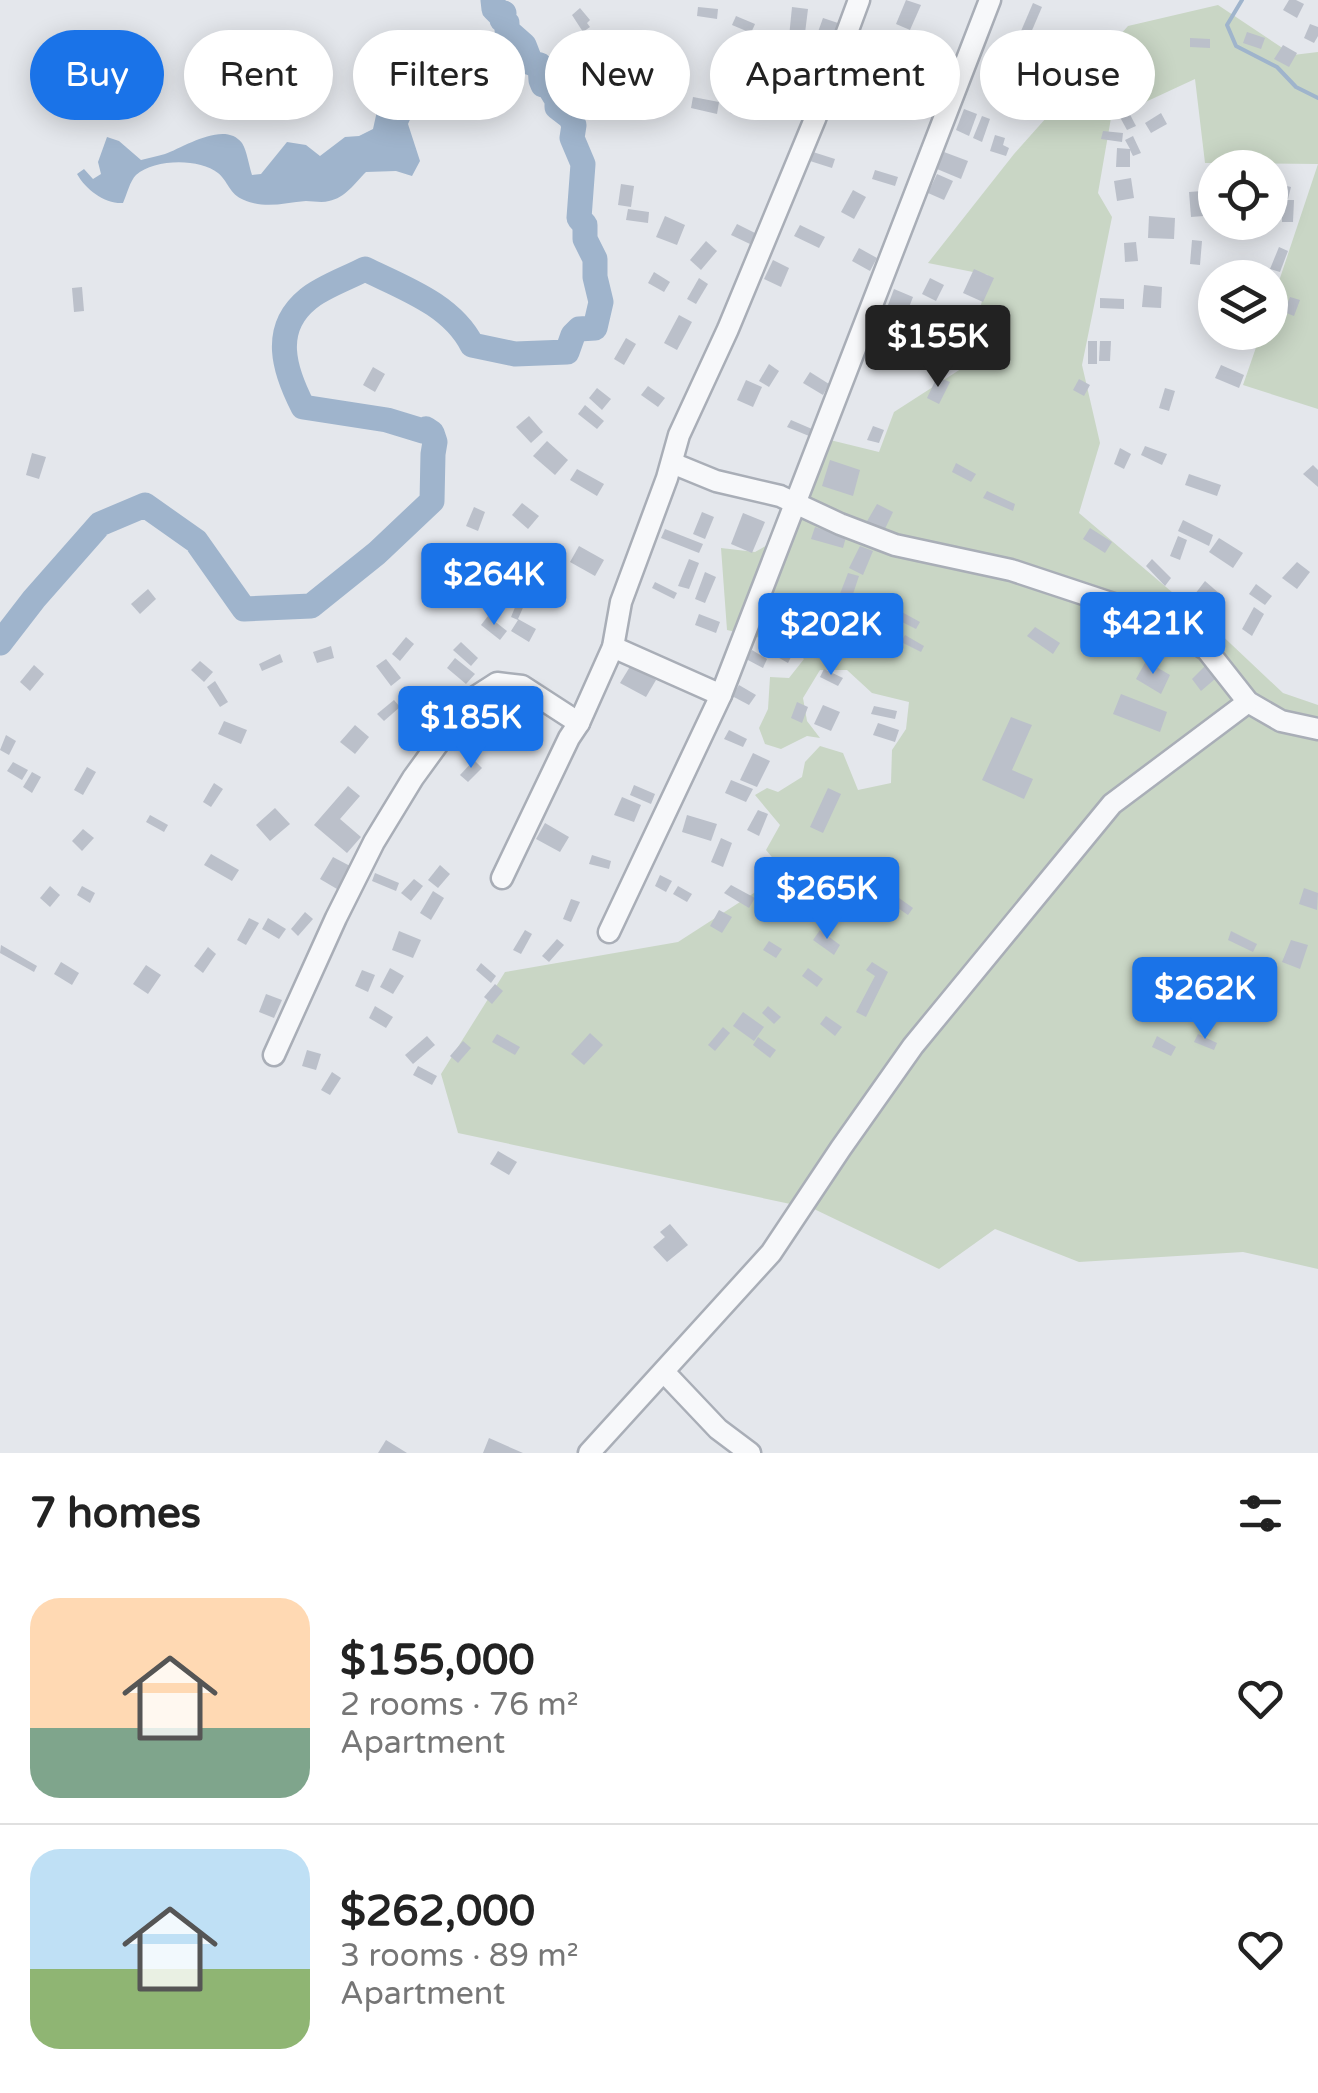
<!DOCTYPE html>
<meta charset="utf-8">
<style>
body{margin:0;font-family:"Varela Round",sans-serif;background:#f2f2f2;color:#222;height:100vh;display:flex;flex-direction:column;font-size:38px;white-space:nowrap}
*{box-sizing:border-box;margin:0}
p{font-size:32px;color:#767676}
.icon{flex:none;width:55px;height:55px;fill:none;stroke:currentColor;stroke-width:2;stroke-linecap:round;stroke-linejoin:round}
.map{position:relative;height:1453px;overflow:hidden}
.sheet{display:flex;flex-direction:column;background:#fff;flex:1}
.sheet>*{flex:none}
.guide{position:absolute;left:30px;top:30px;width:1260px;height:90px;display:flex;gap:20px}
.buttons{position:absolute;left:1198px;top:150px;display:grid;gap:20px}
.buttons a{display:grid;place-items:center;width:90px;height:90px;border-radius:50%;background:#fff;box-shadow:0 5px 25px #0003;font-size:50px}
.price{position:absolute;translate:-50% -85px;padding:0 22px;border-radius:10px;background:#1a73e8;color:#fff;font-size:32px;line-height:65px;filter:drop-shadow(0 2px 5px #0008)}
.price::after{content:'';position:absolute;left:50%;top:60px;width:30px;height:22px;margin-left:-15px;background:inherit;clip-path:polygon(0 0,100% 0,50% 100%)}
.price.active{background:#222;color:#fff}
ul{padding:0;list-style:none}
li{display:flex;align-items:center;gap:30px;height:250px;padding:0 30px}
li+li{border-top:2px solid #e0e0e0}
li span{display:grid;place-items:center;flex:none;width:280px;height:200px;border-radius:30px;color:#555}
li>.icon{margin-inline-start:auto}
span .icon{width:120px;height:120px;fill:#fffc;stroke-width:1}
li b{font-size:42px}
h2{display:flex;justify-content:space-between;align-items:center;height:120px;padding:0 30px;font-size:42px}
.chip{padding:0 35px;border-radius:45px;background:#fff;box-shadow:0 5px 25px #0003;font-size:35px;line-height:90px}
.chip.active{background:#1a73e8;color:#fff}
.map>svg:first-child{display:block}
.green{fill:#c9d6c5}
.water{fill:#9fb4cc}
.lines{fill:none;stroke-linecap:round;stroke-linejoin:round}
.stream{stroke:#9fb4cc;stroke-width:4}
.river{stroke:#9fb4cc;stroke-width:25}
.building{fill:#bbc0ca}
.minor-casing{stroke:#a9aeb7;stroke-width:25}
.minor{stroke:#f7f8fa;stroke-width:20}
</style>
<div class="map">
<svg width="1318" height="1453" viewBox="0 0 1318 1453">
<rect width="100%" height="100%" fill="#e4e7ec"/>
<path class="green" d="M1218,5l75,50 25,-3v357l-75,-24 18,-52 9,-1v-24l48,-144 -113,-1 -10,-84 -84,39 -13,75 14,24 -30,148 18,78 -21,70 134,114 70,66 35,12v564l-75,-17 -164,10 -84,-33 -56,40 -125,-60 -356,-76 -17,-59 64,-102 173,-30 113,-73 -15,-7 -10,-12 14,-25 -25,-30 12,-7 11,4 24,-15 3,-15 15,-16 23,7 15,37 33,-7 1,-33 14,-21 3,-27 -37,-9 -25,-23h-27l-17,28 4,23 13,17 -13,-2 -26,13 -16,-5 -6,-16 9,-19 2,-32 19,1 15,-19 -17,-15 -60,-14 -6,-82 34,4 34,-19 37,-94 53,13 15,-40 73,-47 21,-90 -60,-12 86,-109 114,-128z"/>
<path class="water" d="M399,82l25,6 -16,36 12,37 -8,15 -16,-5 -30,1c-11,11 -21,26 -37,29 -7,2 -16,0 -23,0 -22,2 -41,8 -62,-1 -15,-6 -16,-19 -26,-27 -19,-15 -64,-14 -82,2 -6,6 -9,19 -13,28 -18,1 -37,-13 -46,-29l7,-5 9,10 8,-5 -3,-12 9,-25 12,4 22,19c8,-2 17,-4 24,-6 19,-7 60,-34 77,-11 5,8 7,23 10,32l9,-1 26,-32 19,3 14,11 25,-19 14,-1 14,-7 8,-36z"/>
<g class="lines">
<path class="stream" d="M1242,0l-15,25 9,21 41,21 19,20 22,11"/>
<path class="river" d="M0,643l34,-44 66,-75 45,-19 51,36 48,68 67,-3 66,-53 55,-52 1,-47 2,-12 -3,-9 -6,-4 -3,2 -36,-11 -84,-13c-19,-37 -32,-78 5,-108 14,-12 40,-21 57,-30 39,19 87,36 107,76l43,9 52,-2 6,-17 6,-6 16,-1 6,-26 -6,-25v-18l-10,-20v-14l-6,-7 4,-54 -11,-26 2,-13 -4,-8 -13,-10v-7l-8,-13 -6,-2 -2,-5 -1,-15 -9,-2 -7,-18 -17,-15v-7l-5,-3 2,-7h-6l-4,-4 -1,-9"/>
</g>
<g class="building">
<path d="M906,0l15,5 -11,25 -14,-6z"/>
<path d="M1289,0h7l8,4 -7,14 -14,-8z"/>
<path d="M1033,3l9,4 -18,42 -9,-4z"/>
<path d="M698,7l20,2 -1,10 -20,-3z"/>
<path d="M792,7l16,2 -5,40 -15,-2z"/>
<path d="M580,8l10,12 -3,3 3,4 -7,5 -11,-17z"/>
<path d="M736,16l19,8 -4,9 -19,-8z"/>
<path d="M823,18l21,7 -8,26 -22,-8z"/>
<path d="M1310,24l8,3v9l-4,7 -10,-5z"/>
<path d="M1247,32l18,6 -4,11 -18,-6z"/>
<path d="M627,37l6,19 -9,3 -6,-19z"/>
<path d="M1190,38l20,1v9l-20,-1z"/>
<path d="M887,45l9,5 -9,19 -10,-5z"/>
<path d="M1283,45l14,8 -8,14 -15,-8z"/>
<path d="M1047,55l21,9 -3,9 -22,-9z"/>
<path d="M994,67l18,6 -3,10 -18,-6z"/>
<path d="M1018,67l15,5 -5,14 -15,-4z"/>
<path d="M887,69l11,5 -9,21 -10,-5z"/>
<rect x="641" y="73" width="20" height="26"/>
<path d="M693,97l26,5 -2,12 -26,-6z"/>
<path d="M732,100l22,5 -3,13 -21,-5z"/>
<path d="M1125,105l11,21 -9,4 -11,-20z"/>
<path d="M964,109l13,5 -8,22 -13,-6z"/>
<path d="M1161,113l6,11 -16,9 -6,-10z"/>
<path d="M982,116l8,3 -8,23 -9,-4z"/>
<path d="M1103,131l20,2 -1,9 -21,-3z"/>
<path d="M995,135l10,3 -2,7 6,3 -3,8 -16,-5z"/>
<path d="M1133,136l8,17 -8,3 -3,-6v17h-14l1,-19 13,1 -5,-9z"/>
<path d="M813,152l22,7 -3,9 -22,-7z"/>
<path d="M944,152l24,9 -7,18 -24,-10z"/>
<path d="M875,170l23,7 -3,9 -23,-7z"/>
<path d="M937,174l16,7 -9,19 -16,-7z"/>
<path d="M1131,178l3,20 -17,3 -3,-20z"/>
<path d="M1270,182l21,5 -3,12 -18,-4z"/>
<path d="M621,184l13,2 -3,21 -13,-2z"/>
<path d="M853,190l13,7 -12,22 -13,-7z"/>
<path d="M1202,191l2,25 -13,1 -2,-25z"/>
<path d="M1282,200h12l-1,22h-11z"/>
<path d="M628,209l21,3 -1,11 -22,-3z"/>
<path d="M665,216l20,9 -8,20 -21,-8z"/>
<path d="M1149,216l26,2 -1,21 -26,-1z"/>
<path d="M737,224l18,9 -5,11 -19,-9z"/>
<path d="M800,225l25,12 -6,11 -25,-12z"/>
<path d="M1192,240l10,1 -2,24 -10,-1z"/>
<path d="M706,241l11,10 -16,19 -11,-10z"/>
<path d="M1136,242l2,19 -13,1 -1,-19z"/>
<path d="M1279,247l9,4 -8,21 -10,-3z"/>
<path d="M859,248l18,10 -7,13 -18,-10z"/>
<path d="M773,260l16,8 -8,19 -17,-8z"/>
<path d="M974,269l20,9 -11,24 -20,-9z"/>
<path d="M654,272l16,10 -6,10 -16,-9z"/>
<path d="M699,278l9,6 -12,20 -9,-5z"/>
<path d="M930,278l14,7 -8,16 -14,-7z"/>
<path d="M1144,285l18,2 -1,21 -19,-1z"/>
<path d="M82,287l2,24 -10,1 -2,-24z"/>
<path d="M894,289l19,8 -9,23 -19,-7z"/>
<path d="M1290,297l10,3 -6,16 -10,-4z"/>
<path d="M1100,298l24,1v10l-24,-1z"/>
<path d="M951,310l13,4 -5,15 -12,-4z"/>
<path d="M679,315l13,7 -15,28 -13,-7z"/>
<path d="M626,338l10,6 -12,21 -10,-6z"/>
<rect x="1088" y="341" width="9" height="23"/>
<path d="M1100,341h11l-1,20h-11z"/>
<path d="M769,364l10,7 -10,16 -10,-6z"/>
<path d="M1221,365l23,10 -5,13 -24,-10z"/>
<path d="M373,367l12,7 -10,18 -12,-7z"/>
<path d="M810,372l19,12 -6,11 -20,-12z"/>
<path d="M937,377l13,5 -11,22 -12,-6z"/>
<path d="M1079,379l11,6 -6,11 -11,-6z"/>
<path d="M746,380l16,7 -9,20 -16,-7z"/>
<path d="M648,386l17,12 -7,9 -17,-12z"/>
<path d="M597,388l14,11 -9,11 -13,-12z"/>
<path d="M1165,388l10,3 -6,20 -10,-3z"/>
<path d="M585,405l19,16 -7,8 -19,-15z"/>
<path d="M529,416l14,16 -12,11 -15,-16z"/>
<path d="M791,420l21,9 -3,7 -22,-9z"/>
<path d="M873,426l11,4 -5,13 -12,-3z"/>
<path d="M547,441l21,19 -13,15 -22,-19z"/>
<path d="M1145,446l22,8 -5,11 -21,-10z"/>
<path d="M1120,448l11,6 -7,15 -10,-5z"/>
<path d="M32,453l14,4 -7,22 -13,-4z"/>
<path d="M830,460l30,10 -7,26 -31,-10z"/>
<path d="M956,463l20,11 -5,8 -19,-10z"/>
<path d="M1313,465l5,5v17l-15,-13z"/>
<path d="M577,469l27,15 -7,12 -27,-16z"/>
<path d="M1189,474l32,11 -4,11 -32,-11z"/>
<path d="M987,491l28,13 -2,7 -30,-13z"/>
<path d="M522,503l17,13 -11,13 -16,-14z"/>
<path d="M877,504l16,8 -10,21 -17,-10z"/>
<path d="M474,507l11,5 -7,19 -12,-5z"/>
<path d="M702,512l12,5 -9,22 -12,-5z"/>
<path d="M743,513l22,9 -13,31 -21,-9z"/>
<path d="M1183,520l30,15 -4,11 -31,-15z"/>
<path d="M815,527l31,10 -3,11 -32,-9z"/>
<path d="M1090,528l22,14 -7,11 -22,-14z"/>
<path d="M665,529l38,15 -4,9 -38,-15z"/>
<path d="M1178,536l9,4 -7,20 -10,-4z"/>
<path d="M1219,538l24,15 -10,15 -24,-16z"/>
<path d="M579,546l25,14 -9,16 -25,-14z"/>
<path d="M860,546l13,5 -10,24 -14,-7z"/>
<path d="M689,559l10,4 -10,26 -11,-3z"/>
<path d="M1152,559l19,19 -6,8 -19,-20z"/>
<path d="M1297,562l13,10 -13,17 -15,-11z"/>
<path d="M705,572l11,5 -11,26 -10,-4z"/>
<path d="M551,573l8,6 -17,24 -8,-6z"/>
<path d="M848,573l11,3 -9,27 -12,-4z"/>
<path d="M1205,581l16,14 -10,10 -16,-11z"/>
<path d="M655,582l22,11 -3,6 -22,-11z"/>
<path d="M1256,584l16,12 -7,9 -16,-11z"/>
<path d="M148,589l8,10 -16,15 -9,-10z"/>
<path d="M518,600l7,3 -7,16 18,10 -7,13 -18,-11 7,-11 -7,-3z"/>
<path d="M1254,607l10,7 -12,22 -10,-7z"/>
<path d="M900,611l20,11 -4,7 -20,-10z"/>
<path d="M699,614l21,8 -4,11 -21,-8z"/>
<path d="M488,616l19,15 -7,9 -19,-15z"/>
<path d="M840,625l11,8 -11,18 -11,-7z"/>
<path d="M1035,627l25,16 -7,11 -26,-18z"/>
<path d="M905,635l19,11 -3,6 -20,-10z"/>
<path d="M406,637l8,7 -14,17 -8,-7z"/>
<path d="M461,642l17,16 -7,8 -18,-16z"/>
<path d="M331,646l3,12 -17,5 -4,-11z"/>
<path d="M778,647l15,6 -5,10 -14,-8z"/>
<path d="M752,650l15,9 -4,9 -17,-9z"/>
<path d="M280,654l3,8 -21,9 -3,-7z"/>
<path d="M455,658l20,16 -9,10 -19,-16z"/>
<path d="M386,659l15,19 -10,8 -15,-20z"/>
<path d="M200,661l13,11 -9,10 -13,-12z"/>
<path d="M1146,661l24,14 -9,19 -25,-15z"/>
<path d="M34,665l10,9 -14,17 -10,-9z"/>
<path d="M631,665l25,15 -10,17 -26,-14z"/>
<path d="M1205,666l10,13 -14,12 -9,-12z"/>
<path d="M824,669l19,9 -5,8 -18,-9z"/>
<path d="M215,681l13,21 -8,5 -13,-20z"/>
<path d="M739,685l17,10 -7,10 -17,-9z"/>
<path d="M410,691l15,20 -9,6 -15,-19z"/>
<path d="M1121,694l46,18 -7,20 -47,-18z"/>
<path d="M394,700l6,7 -16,14 -7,-7z"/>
<path d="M797,702l11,5 -6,16 -11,-5z"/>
<path d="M823,705l17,7 -9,19 -17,-7z"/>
<path d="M874,706l23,5 -2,8 -24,-5z"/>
<path d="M1011,717l21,8 -20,45 21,9 -9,20 -42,-19z"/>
<path d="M416,720l15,13 -14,16 -15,-12z"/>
<path d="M224,721l23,9 -6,14 -23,-10z"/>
<path d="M878,723l21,7 -4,12 -22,-7z"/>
<path d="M520,724l5,7 -16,12 -6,-8z"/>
<path d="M355,725l14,12 -14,17 -15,-12z"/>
<path d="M729,730l18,9 -4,8 -19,-8z"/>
<path d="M6,735l10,6 -7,14 -9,-5z"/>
<path d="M753,753l17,8 -13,26 -17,-7z"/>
<path d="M474,760l8,8 -14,14 -8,-7z"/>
<path d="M13,762l15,8 -6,10 -15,-9z"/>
<path d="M87,767l9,5 -13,23 -9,-5z"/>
<path d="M32,772l9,5 -9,16 -9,-6z"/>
<path d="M731,780l22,9 -7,13 -21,-9z"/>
<path d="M214,783l9,6 -12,18 -8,-5z"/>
<path d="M634,785l21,9 -4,10 -21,-9z"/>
<path d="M348,786l12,10 -20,23 21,18 -14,16 -33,-28z"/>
<path d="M828,788l13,6 -18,39 -13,-6z"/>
<path d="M622,797l19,8 -7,17 -20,-7z"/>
<path d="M275,808l15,16 -20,17 -14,-16z"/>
<path d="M758,810l10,4 -9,22 -12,-6z"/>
<path d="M150,815l18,10 -4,7 -18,-10z"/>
<path d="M687,815l30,9 -6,17 -29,-9z"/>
<path d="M545,823l24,14 -9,15 -24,-13z"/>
<path d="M83,829l11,9 -12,13 -10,-10z"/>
<path d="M721,838l11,5 -9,24 -12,-5z"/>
<path d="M211,854l28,16 -7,11 -28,-16z"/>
<path d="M592,855l19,6 -2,8 -20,-5z"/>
<path d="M333,857l17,9 -13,23 -17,-10z"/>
<path d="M440,865l10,9 -12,14 -10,-8z"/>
<path d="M375,873l24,10 -3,8 -24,-10z"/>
<path d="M660,875l12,6 -6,11 -11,-6z"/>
<path d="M414,879l9,7 -12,15 -10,-8z"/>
<path d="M731,885l24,13 -6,10 -25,-15z"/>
<path d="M50,886l10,9 -10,12 -10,-9z"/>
<path d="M82,886l13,7 -5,10 -13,-8z"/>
<path d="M678,886l14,8 -5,8 -14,-8z"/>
<path d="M831,886l7,4 -10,18 -7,-5z"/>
<path d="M885,888l28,20 -5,7 -29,-20z"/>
<path d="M1304,888l14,5 -1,17 -18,-6z"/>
<path d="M433,891l11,7 -13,22 -11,-7z"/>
<path d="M571,899l9,3 -9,20 -8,-3z"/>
<path d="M774,901l17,13 -6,8 -18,-14z"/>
<path d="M719,910l13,7 -10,16 -12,-7z"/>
<path d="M305,912l8,7 -15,17 -7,-7z"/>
<path d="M249,918l10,5 -13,22 -9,-5z"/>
<path d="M268,918l18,11 -7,10 -17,-10z"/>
<path d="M525,930l7,4 -11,20 -8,-4z"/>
<path d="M820,930l20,15 -6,10 -21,-15z"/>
<path d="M399,931l22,9 -8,18 -21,-8z"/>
<path d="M1231,931l26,13 -4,8 -25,-12z"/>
<path d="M557,939l7,6 -15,17 -7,-6z"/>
<path d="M1291,940l17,5 -8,24 -18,-7z"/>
<path d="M769,941l13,8 -6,9 -13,-8z"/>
<path d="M1,945l36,21 -3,6 -34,-19z"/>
<path d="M208,947l8,7 -13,19 -9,-7z"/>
<path d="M61,962l18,11 -7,12 -18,-11z"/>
<path d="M872,962l16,10 -22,45 -10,-5 19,-36 -9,-6z"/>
<path d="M481,963l15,13 -5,7 -15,-13z"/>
<path d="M146,965l15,10 -13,19 -15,-10z"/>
<path d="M390,968l14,8 -11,18 -13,-7z"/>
<path d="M808,968l15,11 -6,8 -15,-11z"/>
<path d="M362,970l13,5 -7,17 -13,-6z"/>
<path d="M495,984l8,7 -11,13 -8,-7z"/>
<path d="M1256,990l10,4 -7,19 -11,-4z"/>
<path d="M266,994l16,6 -8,18 -15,-6z"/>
<path d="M375,1006l18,11 -7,11 -17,-10z"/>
<path d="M768,1006l13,11 -7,7 -12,-11z"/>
<path d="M743,1012l21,15 -10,14 -21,-15z"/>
<path d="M826,1016l16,11 -7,9 -15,-12z"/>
<path d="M723,1027l7,6 -15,18 -7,-6z"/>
<path d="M590,1033l13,12 -19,20 -13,-11z"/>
<path d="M497,1034l23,13 -5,8 -23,-13z"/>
<path d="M1198,1034l19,9 -3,7 -20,-8z"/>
<path d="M427,1036l8,9 -22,19 -8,-9z"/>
<path d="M1157,1036l19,11 -5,9 -19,-9z"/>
<path d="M758,1037l18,13 -6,8 -17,-13z"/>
<path d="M463,1041l8,7 -13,15 -8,-7z"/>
<path d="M307,1050l14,4 -5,16 -14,-4z"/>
<path d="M418,1066l19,10 -5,9 -19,-10z"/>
<path d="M332,1072l9,6 -11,17 -9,-5z"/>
<path d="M498,1151l19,11 -8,13 -19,-11z"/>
<path d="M670,1224l18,21 -21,17 -14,-15 12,-10 -5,-5z"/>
<path d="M489,1438l34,15h-40z"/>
<path d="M386,1440l21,13h-29z"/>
</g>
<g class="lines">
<g class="minor-casing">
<g id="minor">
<path d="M672,463l44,18 64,15 60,28 55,21 116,25 139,46 16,7 41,27 41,52 33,19 37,8"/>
<path d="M613,647l108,48"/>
<path d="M502,878l67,-140 10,-15 34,-76 8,-45 46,-124 12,-43 49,-106 87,-210 44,-119"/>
<path d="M609,932l112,-237 269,-695"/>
<path d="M274,1055l62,-137 38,-76 39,-64 56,-77 28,-18 25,3 57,37"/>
<path d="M664,1372l54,57 32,24"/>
<path d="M589,1453l182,-200 70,-105 72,-102 199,-242 136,-102"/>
</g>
</g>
<use href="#minor" class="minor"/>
</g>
</svg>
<div class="buttons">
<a><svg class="icon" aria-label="locate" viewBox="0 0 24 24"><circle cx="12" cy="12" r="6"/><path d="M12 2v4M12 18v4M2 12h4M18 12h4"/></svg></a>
<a><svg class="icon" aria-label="layers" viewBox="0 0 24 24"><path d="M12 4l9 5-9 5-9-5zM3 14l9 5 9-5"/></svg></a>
</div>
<b class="price active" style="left:938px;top:390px">$155K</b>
<b class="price" style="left:494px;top:628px">$264K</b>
<b class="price" style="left:1153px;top:677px">$421K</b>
<b class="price" style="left:831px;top:678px">$202K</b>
<b class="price" style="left:471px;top:771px">$185K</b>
<b class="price" style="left:827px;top:942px">$265K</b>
<b class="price" style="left:1205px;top:1042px">$262K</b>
<div class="guide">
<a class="chip active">Buy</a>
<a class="chip">Rent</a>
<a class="chip">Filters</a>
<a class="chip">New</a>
<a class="chip">Apartment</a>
<a class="chip">House</a>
</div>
</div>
<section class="sheet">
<h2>7 homes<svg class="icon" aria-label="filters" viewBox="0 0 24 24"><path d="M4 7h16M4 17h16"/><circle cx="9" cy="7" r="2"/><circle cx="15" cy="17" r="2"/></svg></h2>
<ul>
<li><span style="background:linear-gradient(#ffd9b3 65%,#7fa58c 0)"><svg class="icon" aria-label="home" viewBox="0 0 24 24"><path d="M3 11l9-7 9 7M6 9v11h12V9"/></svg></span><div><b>$155,000</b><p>2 rooms · 76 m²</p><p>Apartment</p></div><svg class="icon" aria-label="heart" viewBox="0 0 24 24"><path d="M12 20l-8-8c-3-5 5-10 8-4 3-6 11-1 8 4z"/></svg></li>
<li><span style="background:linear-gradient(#bfe0f5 60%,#8fb573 0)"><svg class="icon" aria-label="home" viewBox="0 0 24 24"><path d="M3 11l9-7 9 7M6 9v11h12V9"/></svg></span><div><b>$262,000</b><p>3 rooms · 89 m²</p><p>Apartment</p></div><svg class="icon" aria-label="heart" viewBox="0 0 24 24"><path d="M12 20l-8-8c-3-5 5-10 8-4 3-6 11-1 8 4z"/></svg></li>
</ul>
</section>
